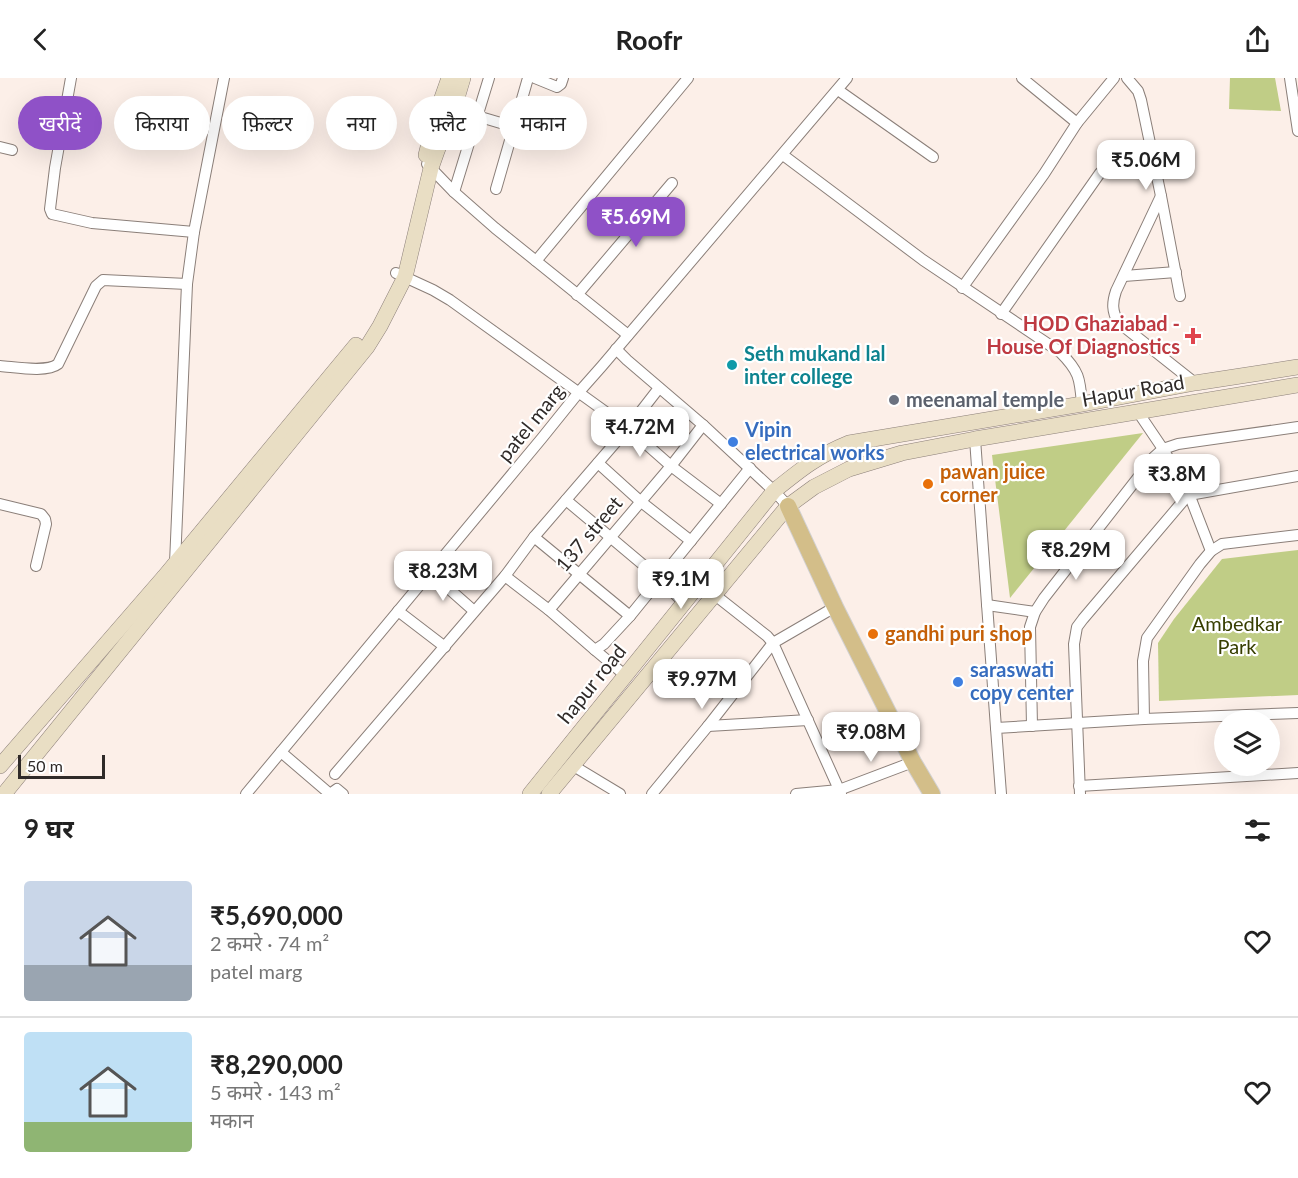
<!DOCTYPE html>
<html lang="hi">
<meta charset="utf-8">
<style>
body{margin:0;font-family:Lato,"Noto Sans Devanagari",sans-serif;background:#f2f2f2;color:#222;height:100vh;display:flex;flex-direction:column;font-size:22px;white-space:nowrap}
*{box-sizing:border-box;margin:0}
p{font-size:20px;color:#767676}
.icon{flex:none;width:33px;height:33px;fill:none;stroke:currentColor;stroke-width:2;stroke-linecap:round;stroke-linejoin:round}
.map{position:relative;height:716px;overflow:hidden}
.side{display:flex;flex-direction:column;background:#fff;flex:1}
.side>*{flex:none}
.banner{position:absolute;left:18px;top:18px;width:600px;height:54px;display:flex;gap:12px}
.controls{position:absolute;left:1214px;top:632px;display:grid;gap:12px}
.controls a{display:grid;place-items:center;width:66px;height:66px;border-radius:50%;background:#fff;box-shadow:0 6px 24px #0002;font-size:30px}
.scale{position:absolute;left:18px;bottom:15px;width:87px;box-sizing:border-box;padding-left:6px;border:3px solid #2f2a28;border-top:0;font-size:16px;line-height:21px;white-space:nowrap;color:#2f2a28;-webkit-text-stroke:4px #fff;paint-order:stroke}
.price{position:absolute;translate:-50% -51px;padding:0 14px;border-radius:12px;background:#fff;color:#222;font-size:20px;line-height:39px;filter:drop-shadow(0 2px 3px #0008)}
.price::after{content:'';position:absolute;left:50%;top:36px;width:18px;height:14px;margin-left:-9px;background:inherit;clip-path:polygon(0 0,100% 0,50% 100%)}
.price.current{background:#8f51c7;color:#fff}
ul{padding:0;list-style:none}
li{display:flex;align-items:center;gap:18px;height:150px;padding:0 24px}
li+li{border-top:2px solid #e0e0e0}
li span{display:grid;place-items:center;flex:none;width:168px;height:120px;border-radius:6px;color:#555}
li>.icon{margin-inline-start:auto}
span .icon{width:72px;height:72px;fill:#fffc;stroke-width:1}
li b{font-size:26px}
h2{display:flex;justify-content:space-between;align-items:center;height:72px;padding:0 24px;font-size:26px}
.tag{padding:0 21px;border-radius:27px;background:#fff;box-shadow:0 6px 24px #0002;font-size:21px;line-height:54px}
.tag.current{background:#8f51c7;color:#fff}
header{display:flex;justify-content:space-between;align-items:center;height:78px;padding:0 24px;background:#fff;font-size:27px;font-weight:700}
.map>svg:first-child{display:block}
.green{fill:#c0cd86}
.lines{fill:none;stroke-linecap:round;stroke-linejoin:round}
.street-casing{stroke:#8b7f79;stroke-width:12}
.secondary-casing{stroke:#8b7f79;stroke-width:16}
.primary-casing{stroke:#d1d0d0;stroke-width:18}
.street{stroke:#fff;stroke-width:10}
.secondary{stroke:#e9dec4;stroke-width:15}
.primary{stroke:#d3be89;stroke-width:16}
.health-dot{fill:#e0444e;stroke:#fff;stroke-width:2}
.culture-dot{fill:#0f9aa8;stroke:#fff;stroke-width:2}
.worship-dot{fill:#6b7280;stroke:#fff;stroke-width:2}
.shop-dot{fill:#3f7fe0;stroke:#fff;stroke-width:2}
.food-dot{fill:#e8710a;stroke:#fff;stroke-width:2}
.labels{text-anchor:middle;stroke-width:4.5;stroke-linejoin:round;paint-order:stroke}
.health-label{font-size:20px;font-weight:bold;fill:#be3a42;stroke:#fff;text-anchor:end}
.culture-label{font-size:20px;font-weight:bold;fill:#0d838f;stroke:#fff;text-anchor:start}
.street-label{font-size:20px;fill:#2f2a28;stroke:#fff}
.worship-label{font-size:20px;font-weight:bold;fill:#5b616d;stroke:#fff;text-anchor:start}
.shop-label{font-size:20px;font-weight:bold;fill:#366cbe;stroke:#fff;text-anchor:start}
.food-label{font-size:20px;font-weight:bold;fill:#c56008;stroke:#fff;text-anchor:start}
.park-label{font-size:20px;fill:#373e00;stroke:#fff}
</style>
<header><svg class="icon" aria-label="back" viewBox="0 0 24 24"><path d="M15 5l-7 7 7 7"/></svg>Roofr<svg class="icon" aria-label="share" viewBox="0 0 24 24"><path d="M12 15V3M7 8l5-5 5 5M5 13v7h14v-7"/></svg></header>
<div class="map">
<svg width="1298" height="716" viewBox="0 0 1298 716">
<rect width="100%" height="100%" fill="#fcefe8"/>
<g class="green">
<path d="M1230,0h45l6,33 -52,-2z"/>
<path d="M1143,355l-133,165 -18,-143z"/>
<path d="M1298,472v145l-139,6 -1,-58 16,-24 48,-60z"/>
</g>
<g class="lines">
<g class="street-casing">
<g id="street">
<path d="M71,0l-16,90 -5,41 2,5 40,9 102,9"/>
<path d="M535,0l22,9 4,-3 2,-6"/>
<path d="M1022,0l55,45"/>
<path d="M1127,0l11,13 3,9 20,96 19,100"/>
<path d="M1290,0l8,53"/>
<path d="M838,12l95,67"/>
<path d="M477,38l37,11"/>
<path d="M0,69l12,3"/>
<path d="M783,77l140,105 137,92c19,19 20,26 22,52"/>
<path d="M427,86l27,28 41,36 133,107"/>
<path d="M496,111l32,-111"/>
<path d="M454,114l35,-114"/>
<path d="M1161,118l-45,95c-4,12 -4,20 2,31l77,61"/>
<path d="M536,183l152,-183"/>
<path d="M396,195l37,17 17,10 178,128 43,38 50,38"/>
<path d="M1124,198l52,-4"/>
<path d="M962,210l82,-114 33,-51 37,-45"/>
<path d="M577,217l95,-112"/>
<path d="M1001,236l99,-141"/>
<path d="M616,271l11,11 76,65 71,66 14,15"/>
<path d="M0,288c15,1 47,7 58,-2l38,-78 7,-6 84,4"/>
<path d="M1138,334l25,37 26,45 22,57"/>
<path d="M975,361l21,289"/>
<path d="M598,385l42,38 51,40"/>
<path d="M1189,417l109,-19"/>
<path d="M566,422l94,79 24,24"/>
<path d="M0,426l41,10 4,5 1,5 -10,42"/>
<path d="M534,459l96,79"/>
<path d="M175,485l12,-279 7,-52 30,-154"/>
<path d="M430,494l44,39"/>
<path d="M505,498l44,34 46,40 9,-6 26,-28 120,-148"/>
<path d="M715,517l52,41 6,7 68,151"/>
<path d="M987,527l48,7"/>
<path d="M549,532l122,-144 32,-41"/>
<path d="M398,533l47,36"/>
<path d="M595,572l31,26"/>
<path d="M1144,641l154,-6"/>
<path d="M708,648l100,-6"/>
<path d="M1032,648l-2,-99 5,-15 9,-14 110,-141 9,-8 15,-5 120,-17"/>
<path d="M281,674l49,42 7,-5 6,5"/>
<path d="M572,687l48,29"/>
<path d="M335,696l170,-198 29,-39 94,-109 31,-40"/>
<path d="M1079,708l219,-13"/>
<path d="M246,716l296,-356 37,-46 23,-26 245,-288"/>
<path d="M652,716l56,-68 65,-83 62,-36"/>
<path d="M796,716l43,-4 74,-28"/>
<path d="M1001,716l-5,-66 148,-9 -1,-58 4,-23 53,-74 11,-13 11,-7 76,-9"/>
<path d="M1080,716l-6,-150 3,-17 6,-8 106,-125"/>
</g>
</g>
<g class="secondary-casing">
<g id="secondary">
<path d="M426,77l11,-43 12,-34"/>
<path d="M0,688l164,-189 192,-232"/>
<path d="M4,716l363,-447 13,-21 25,-49 26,-109 6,-17 17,-43 9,-30"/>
<path d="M530,716l244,-303c26,-21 43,-35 75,-48l233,-39 113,-21 103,-16"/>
<path d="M549,716l239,-288 26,-19 35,-18 53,-16 73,-14 323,-54"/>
</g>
</g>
<g class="primary-casing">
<path id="primary" d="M788,428l47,101 78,155 19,32"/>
</g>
<use href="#street" class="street"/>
<use href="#secondary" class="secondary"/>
<use href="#primary" class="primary"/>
</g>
<path class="health-dot" d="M1190 249h6v6h6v6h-6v6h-6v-6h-6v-6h6z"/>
<circle class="culture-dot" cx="732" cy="287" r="6"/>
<circle class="worship-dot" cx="894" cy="322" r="6"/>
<g class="shop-dot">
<circle cx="733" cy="364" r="6"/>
<circle cx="958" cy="604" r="6"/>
</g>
<g class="food-dot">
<circle cx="928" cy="406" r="6"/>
<circle cx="873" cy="556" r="6"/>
</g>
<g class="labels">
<g class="health-label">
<text x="1180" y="253">HOD Ghaziabad -<tspan x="1180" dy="23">House Of Diagnostics</tspan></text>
</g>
<g class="culture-label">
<text x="744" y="283">Seth mukand lal<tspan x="744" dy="23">inter college</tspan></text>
</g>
<g class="street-label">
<text transform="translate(1133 313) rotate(-10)" y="7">Hapur Road</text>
<text transform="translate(531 345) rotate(-51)" y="7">patel marg</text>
<text transform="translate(589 456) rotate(-50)" y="7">137 street</text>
<text transform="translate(592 606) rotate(-51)" y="7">hapur road</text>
</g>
<g class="worship-label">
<text x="906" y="329">meenamal temple</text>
</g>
<g class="shop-label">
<text x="745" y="359">Vipin<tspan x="745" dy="23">electrical works</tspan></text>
<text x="970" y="599">saraswati<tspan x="970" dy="23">copy center</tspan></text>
</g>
<g class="food-label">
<text x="940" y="401">pawan juice<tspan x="940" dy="23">corner</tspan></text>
<text x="885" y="563">gandhi puri shop</text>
</g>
<g class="park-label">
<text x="1237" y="553">Ambedkar<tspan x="1237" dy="23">Park</tspan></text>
</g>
</g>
</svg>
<div class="controls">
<a><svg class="icon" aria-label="layers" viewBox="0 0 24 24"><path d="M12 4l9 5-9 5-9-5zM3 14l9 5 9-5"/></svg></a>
</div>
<div class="scale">50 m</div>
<b class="price" style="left:1146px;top:113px">₹5.06M</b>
<b class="price current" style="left:636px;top:170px">₹5.69M</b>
<b class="price" style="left:640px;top:380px">₹4.72M</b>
<b class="price" style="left:1177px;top:427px">₹3.8M</b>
<b class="price" style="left:1076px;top:503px">₹8.29M</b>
<b class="price" style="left:443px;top:524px">₹8.23M</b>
<b class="price" style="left:681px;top:532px">₹9.1M</b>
<b class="price" style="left:702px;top:632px">₹9.97M</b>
<b class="price" style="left:871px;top:685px">₹9.08M</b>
<div class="banner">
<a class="tag current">खरीदें</a>
<a class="tag">किराया</a>
<a class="tag">फ़िल्टर</a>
<a class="tag">नया</a>
<a class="tag">फ़्लैट</a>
<a class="tag">मकान</a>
</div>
</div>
<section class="side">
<h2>9 घर<svg class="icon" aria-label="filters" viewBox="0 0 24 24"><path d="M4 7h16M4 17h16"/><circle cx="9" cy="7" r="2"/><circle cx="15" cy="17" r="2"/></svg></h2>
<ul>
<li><span style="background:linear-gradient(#c9d6e8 70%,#9aa5b1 0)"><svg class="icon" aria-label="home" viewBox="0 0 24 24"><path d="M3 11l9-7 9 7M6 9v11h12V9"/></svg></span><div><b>₹5,690,000</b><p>2 कमरे · 74 m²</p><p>patel marg</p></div><svg class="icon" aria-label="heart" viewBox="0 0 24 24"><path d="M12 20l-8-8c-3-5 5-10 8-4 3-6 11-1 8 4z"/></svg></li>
<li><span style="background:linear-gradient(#bfe0f5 75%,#8fb573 0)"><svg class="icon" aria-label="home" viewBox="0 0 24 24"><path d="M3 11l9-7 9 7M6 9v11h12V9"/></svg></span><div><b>₹8,290,000</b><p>5 कमरे · 143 m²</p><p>मकान</p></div><svg class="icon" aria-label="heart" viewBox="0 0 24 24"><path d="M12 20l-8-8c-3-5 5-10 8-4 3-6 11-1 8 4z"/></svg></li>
</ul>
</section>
